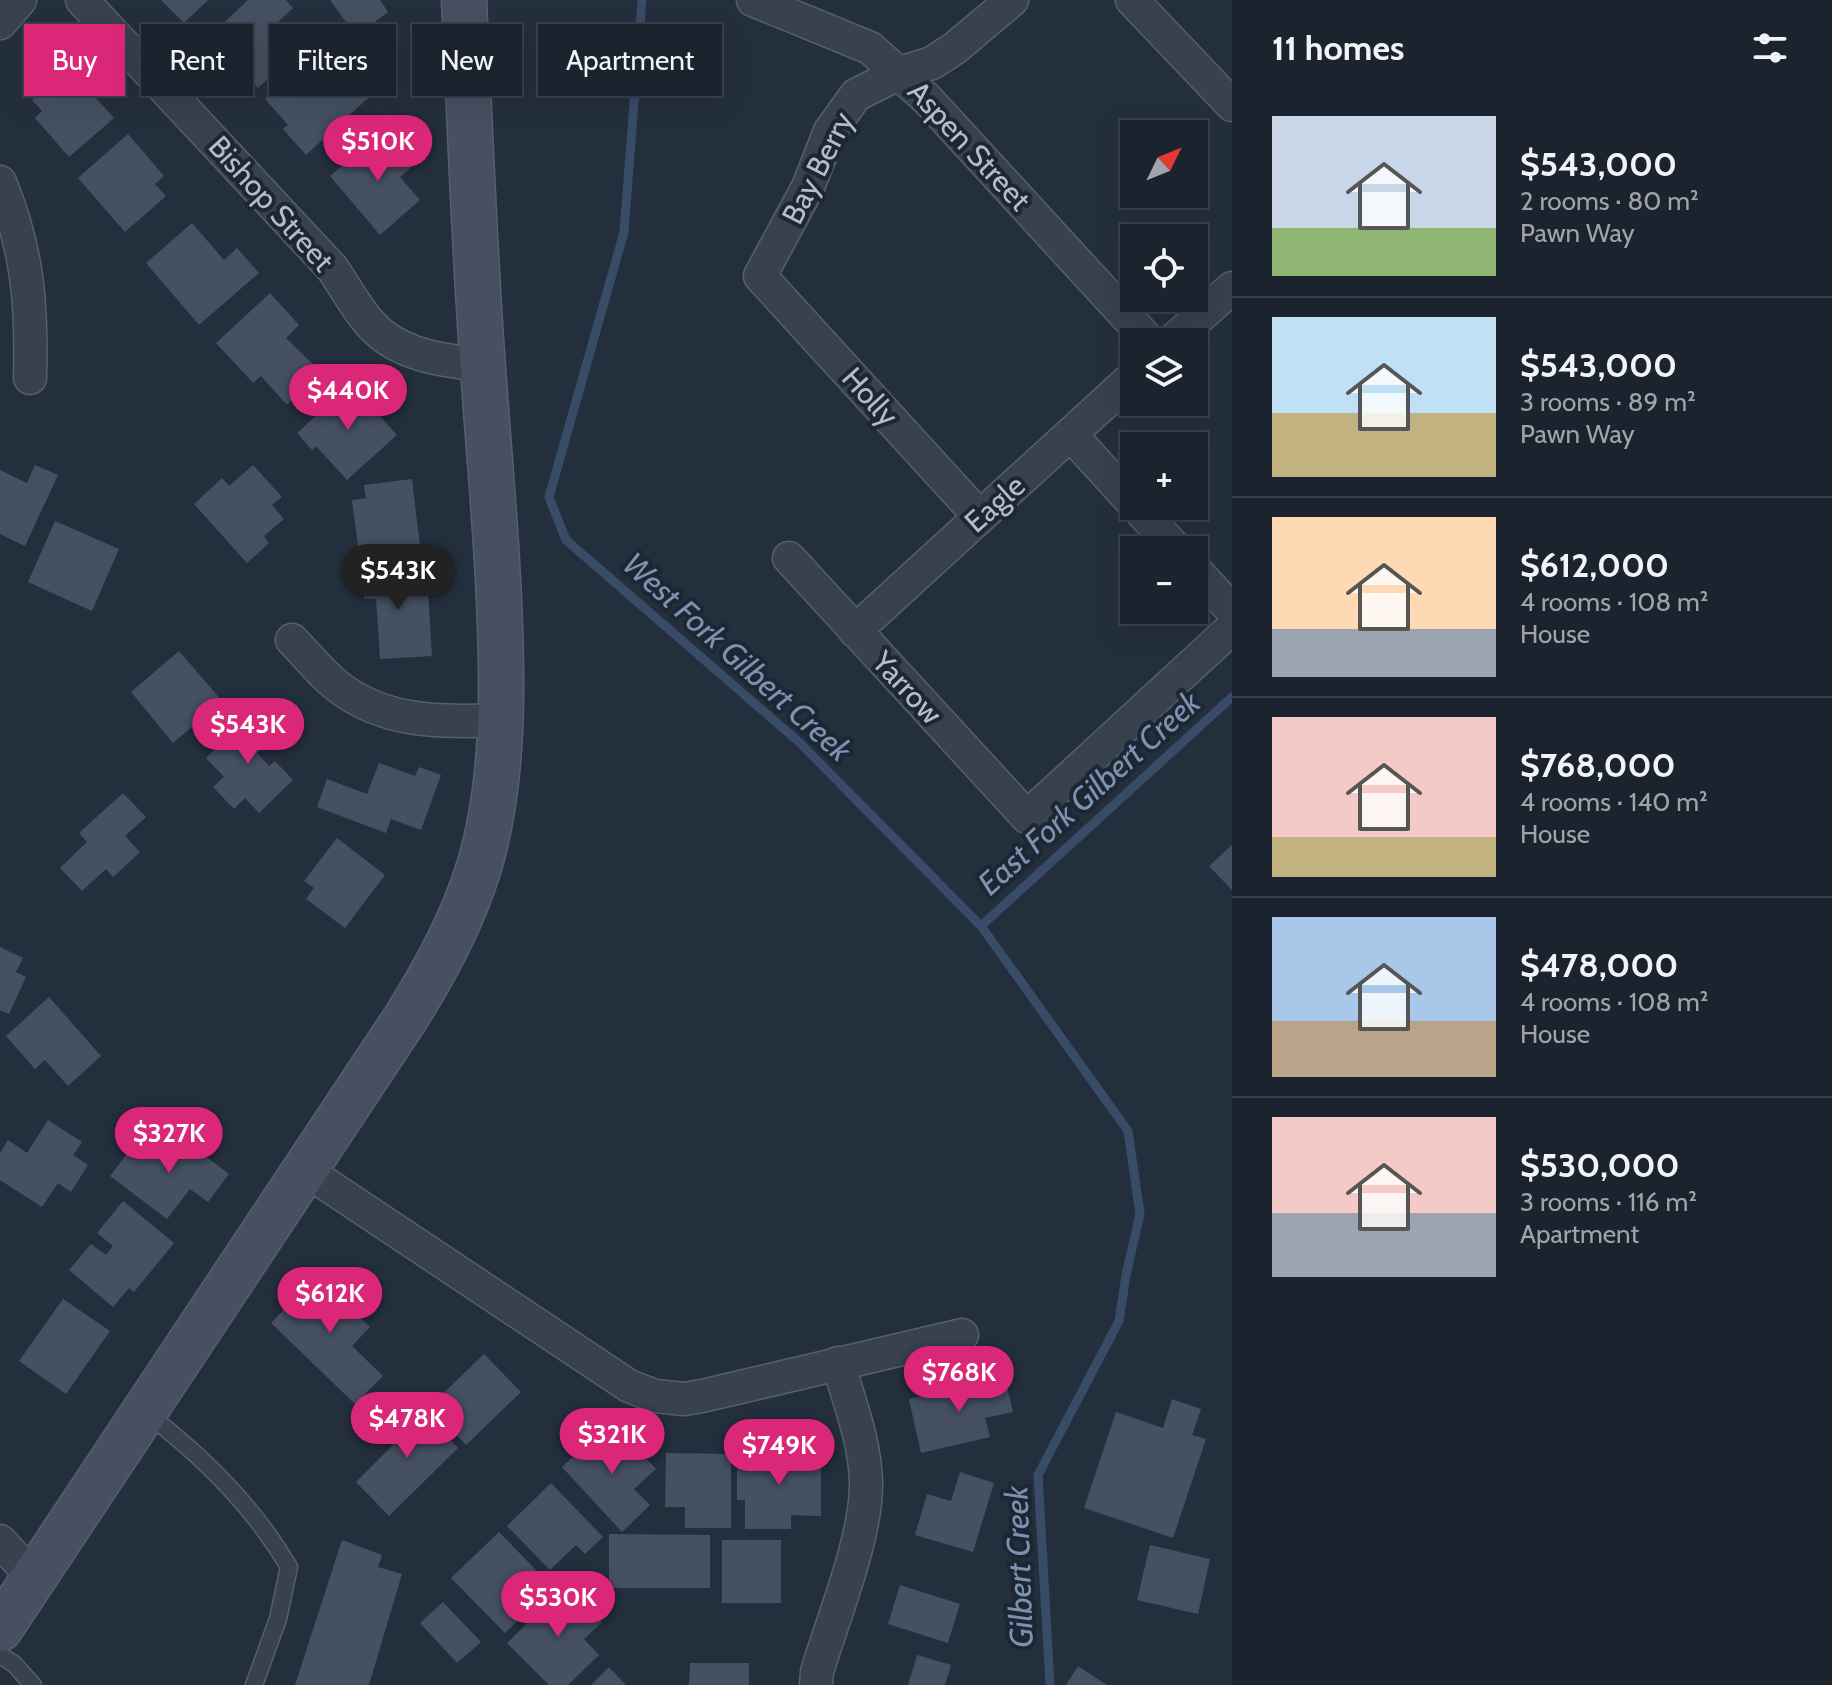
<!DOCTYPE html>
<meta charset="utf-8">
<style>
body{margin:0;font-family:Cabin,sans-serif;background:#282f3a;color:#f1f3f6;height:100vh;display:flex;flex-direction:column;font-size:30px;white-space:nowrap}
*{box-sizing:border-box;margin:0}
p{font-size:26px;color:#a0a4aa}
.icon{flex:none;width:44px;height:44px;fill:none;stroke:currentColor;stroke-width:2;stroke-linecap:round;stroke-linejoin:round}
.map{position:relative;flex:1;overflow:hidden}
.panel{display:flex;flex-direction:column;background:#1b232e;width:600px}
.panel>*{flex:none}
.banner{position:absolute;left:24px;top:24px;width:760px;height:72px;display:flex;gap:16px}
.needle{width:52px;rotate:47deg}
.controls{position:absolute;left:1120px;top:120px;display:grid;gap:16px}
.controls a{display:grid;place-items:center;width:88px;height:88px;border-radius:0px;background:#1b232e;box-shadow:0 8px 32px #0002,0 0 0 2px #39404a;font-size:40px}
.price{position:absolute;translate:-50% -68px;padding:0 18px;border-radius:28px;background:#db2777;color:#fff;font-size:26px;line-height:52px;filter:drop-shadow(0 2px 4px #0008)}
.price::after{content:'';position:absolute;left:50%;top:48px;width:24px;height:18px;margin-left:-12px;background:inherit;clip-path:polygon(0 0,100% 0,50% 100%)}
.price.on{background:#222;color:#fff}
ul{padding:0;list-style:none}
li{display:flex;align-items:center;gap:24px;height:200px;padding:0 40px}
li+li{border-top:2px solid #39404a}
li span{display:grid;place-items:center;flex:none;width:224px;height:160px;border-radius:0px;color:#555}
li>.icon{margin-inline-start:auto}
span .icon{width:96px;height:96px;fill:#fffc;stroke-width:1}
li b{font-size:34px}
h2{display:flex;justify-content:space-between;align-items:center;height:96px;padding:0 40px;font-size:34px}
.chip{padding:0 28px;border-radius:0px;background:#1b232e;box-shadow:0 8px 32px #0002,0 0 0 2px #39404a;font-size:28px;line-height:72px}
.chip.on{background:#db2777;color:#fff}
main{display:flex;flex:1;min-height:0}
.map>svg:first-child{display:block}
.lines{fill:none;stroke-linecap:round;stroke-linejoin:round}
.stream{stroke:#394c67;stroke-width:9}
.building{fill:#455162}
.lane-casing{stroke:#565f6c;stroke-width:19}
.street-casing{stroke:#565f6c;stroke-width:35}
.secondary-casing{stroke:#565f6c;stroke-width:47}
.lane{stroke:#38414e;stroke-width:16}
.street{stroke:#38414e;stroke-width:32}
.secondary{stroke:#465061;stroke-width:44}
.labels{text-anchor:middle;stroke-width:8;stroke-linejoin:round;paint-order:stroke}
.street-label{font-size:30px;fill:#b4bcc9;stroke:#1d2633}
.water-label{font-size:32px;font-style:italic;fill:#7c92b1;stroke:#1d2633}
</style>
<main>
<div class="map">
<svg width="1232" height="1685" viewBox="0 0 1232 1685">
<rect width="100%" height="100%" fill="#242f3e"/>
<g class="lines">
<g class="stream">
<path d="M642,0l-18,232 -75,265 17,43 233,202 182,184 147,205 12,83 -14,61 -7,46 -81,154 12,210"/>
<path d="M981,926l251,-229"/>
</g>
</g>
<g class="building">
<path d="M161,0h47l-24,23z"/>
<path d="M248,0h38l7,8 -15,14 24,25 -44,41 -25,-27 -7,7 -24,-25z"/>
<path d="M330,0h50l8,12 -32,24z"/>
<path d="M316,52l19,21 5,-5 28,30 -62,57 -23,-26 5,-4 -23,-26z"/>
<path d="M68,67l46,51 -45,39 -34,-39 7,-7 -10,-11z"/>
<path d="M128,134l36,42 -9,8 11,12 -41,36 -47,-54z"/>
<path d="M377,135l11,13 8,-6 19,22 -15,13 20,23 -40,35 -50,-59z"/>
<path d="M192,223l32,37 13,-12 22,25 -60,52 -53,-62z"/>
<path d="M270,293l29,32 -13,13 36,35 -35,32 -26,-29 -8,7 -37,-40z"/>
<path d="M351,384l46,51 -50,45 -31,-34 -4,4 -15,-17z"/>
<path d="M35,465l23,10 -33,71 -25,-12v-64l27,13z"/>
<path d="M253,465l29,32 -10,8 12,14 -20,17 5,7 -22,20 -53,-59 28,-26 7,8z"/>
<path d="M412,479l8,67 -61,8 -7,-54 14,-2 -2,-13z"/>
<path d="M55,521l64,28 -27,62 -64,-29z"/>
<path d="M406,562l1,30 21,-2 4,66 -52,3 -4,-60h-12l-2,-34z"/>
<path d="M179,651l43,50 -49,42 -42,-51z"/>
<path d="M256,710l22,23 -21,20 12,13 6,-5 18,19 -34,33 -14,-15 -11,11 -21,-22 11,-10 -18,-19z"/>
<path d="M379,763l36,13 4,-9 22,8 -20,55 -30,-11 -5,14 -69,-26 10,-28 40,15z"/>
<path d="M123,793l23,24 -21,19 15,16 -27,25 -7,-8 -24,22 -22,-23 27,-26 -8,-9z"/>
<path d="M337,838l48,37 -40,53 -39,-29 8,-11 -10,-7z"/>
<path d="M1232,845v45l-23,-24z"/>
<path d="M0,947l23,11 -7,14 10,5 -17,37 -9,-4z"/>
<path d="M49,997l52,59 -33,30 -23,-26 -10,9 -29,-33z"/>
<path d="M48,1120l34,22 -9,13 15,10 -17,27 -13,-9 -16,24 -42,-27v-27l8,-13 19,13z"/>
<path d="M172,1131l57,43 -21,28 -18,-13 -23,30 -57,-43 23,-30 18,13z"/>
<path d="M123,1201l51,42 -40,49 -5,-4 -16,19 -44,-37 22,-26 15,11 7,-9 -16,-13z"/>
<path d="M324,1268l31,30 -7,8 22,21 -18,19 31,30 -28,28 -84,-81z"/>
<path d="M63,1299l47,32 -44,63 -47,-33z"/>
<path d="M484,1354l37,38 -55,53 -37,-38z"/>
<path d="M1005,1377l8,35 -28,6 5,19 -69,16 -12,-54z"/>
<path d="M1172,1399l29,10 -9,26 14,4 -33,99 -89,-30 32,-96 47,16z"/>
<path d="M415,1404l43,44 -69,68 -33,-34 40,-40 -9,-10z"/>
<path d="M615,1425l41,44 -22,20 16,16 -28,27 -60,-65 34,-32 4,4z"/>
<path d="M737,1451h84v65l-30,-1v14h-46v-29h-8z"/>
<path d="M666,1453l65,1v74h-46v-21h-20z"/>
<path d="M960,1472l34,11 -21,69 -58,-17 12,-41 24,7z"/>
<path d="M551,1483l52,54 -18,17 -9,-9 -26,25 -43,-44z"/>
<path d="M499,1532l43,44 -14,14 11,11 -34,32 -54,-55z"/>
<path d="M609,1534l101,1v53h-101z"/>
<path d="M342,1540l40,15 -4,12 24,7 -33,111h-74z"/>
<rect x="722" y="1540" width="59" height="63"/>
<path d="M1150,1545l60,14 -12,55 -61,-14z"/>
<path d="M566,1585l36,37 -18,17 15,16 -31,30h-19l-42,-42z"/>
<path d="M900,1585l60,19 -12,39 -60,-19z"/>
<path d="M443,1602l38,40 -24,21 -37,-40z"/>
<path d="M917,1655l34,10 -6,20h-37z"/>
<path d="M690,1663h59v22h-60z"/>
<path d="M1078,1666l29,19h-41z"/>
<path d="M609,1667l17,18h-35z"/>
</g>
<g class="lines">
<g class="lane-casing">
<g id="lane">
<path d="M145,1412c55,42 109,95 144,155l-11,52 -24,66"/>
<path d="M0,1655l14,9 19,21"/>
</g>
</g>
<g class="street-casing">
<g id="street">
<path d="M82,0l250,268c15,21 29,50 49,66 28,23 67,27 101,31"/>
<path d="M753,0l117,48 57,51 223,243"/>
<path d="M1132,0l100,105"/>
<path d="M0,23l20,-23"/>
<path d="M0,182c28,69 32,122 30,196"/>
<path d="M1171,342l61,-54"/>
<path d="M1071,435l63,69"/>
<path d="M1136,506l41,44"/>
<path d="M980,517l-220,-241 48,-89 22,-56 26,-36 44,-22 32,-10 23,-15 57,-48"/>
<path d="M789,558l238,259 205,-189"/>
<path d="M1194,569l38,41"/>
<path d="M855,631l279,-255"/>
<path d="M292,640c15,15 28,32 44,45 48,39 107,37 166,35"/>
<path d="M305,1170l324,216 26,10 29,3 18,-3 260,-61"/>
<path d="M0,1541l33,36"/>
<path d="M816,1685l1,-13c16,-54 50,-135 49,-190 -1,-41 -17,-81 -28,-119"/>
</g>
</g>
<g class="secondary-casing">
<path id="secondary" d="M0,1629l405,-610c30,-48 57,-97 74,-152 19,-63 23,-131 22,-197 -1,-101 -11,-201 -18,-302 -9,-122 -13,-245 -19,-368"/>
</g>
<use href="#lane" class="lane"/>
<use href="#street" class="street"/>
<use href="#secondary" class="secondary"/>
</g>
<g class="labels">
<g class="street-label">
<text transform="translate(969 146) rotate(47)" y="10">Aspen Street</text>
<text transform="translate(818 168) rotate(-63)" y="10">Bay Berry</text>
<text transform="translate(271 204) rotate(48)" y="10">Bishop Street</text>
<text transform="translate(870 397) rotate(48)" y="10">Holly</text>
<text transform="translate(995 504) rotate(-42)" y="10">Eagle</text>
<text transform="translate(907 688) rotate(47)" y="10">Yarrow</text>
</g>
<g class="water-label">
<text transform="translate(737 657) rotate(42)" y="11">West Fork Gilbert Creek</text>
<text transform="translate(1089 793) rotate(-42)" y="11">East Fork Gilbert Creek</text>
<text transform="translate(1019 1567) rotate(-92)" y="11">Gilbert Creek</text>
</g>
</g>
</svg>
<div class="controls">
<a><svg class="needle" viewBox="-14 -14 28 28"><path d="M0-13l5 13h-10z" fill="#e53935"/><path d="M0 13l5-13h-10z" fill="#a0a4aa"/></svg></a>
<a><svg class="icon" aria-label="locate" viewBox="0 0 24 24"><circle cx="12" cy="12" r="6"/><path d="M12 2v4M12 18v4M2 12h4M18 12h4"/></svg></a>
<a><svg class="icon" aria-label="layers" viewBox="0 0 24 24"><path d="M12 4l9 5-9 5-9-5zM3 14l9 5 9-5"/></svg></a>
<a>+</a>
<a>−</a>
</div>
<b class="price" style="left:378px;top:183px">$510K</b>
<b class="price" style="left:348px;top:432px">$440K</b>
<b class="price on" style="left:398px;top:612px">$543K</b>
<b class="price" style="left:248px;top:766px">$543K</b>
<b class="price" style="left:169px;top:1175px">$327K</b>
<b class="price" style="left:330px;top:1335px">$612K</b>
<b class="price" style="left:959px;top:1414px">$768K</b>
<b class="price" style="left:407px;top:1460px">$478K</b>
<b class="price" style="left:612px;top:1476px">$321K</b>
<b class="price" style="left:779px;top:1487px">$749K</b>
<b class="price" style="left:558px;top:1639px">$530K</b>
<div class="banner">
<a class="chip on">Buy</a>
<a class="chip">Rent</a>
<a class="chip">Filters</a>
<a class="chip">New</a>
<a class="chip">Apartment</a>
</div>
</div>
<section class="panel">
<h2>11 homes<svg class="icon" aria-label="filters" viewBox="0 0 24 24"><path d="M4 7h16M4 17h16"/><circle cx="9" cy="7" r="2"/><circle cx="15" cy="17" r="2"/></svg></h2>
<ul>
<li><span style="background:linear-gradient(#c9d6e8 70%,#8fb573 0)"><svg class="icon" aria-label="home" viewBox="0 0 24 24"><path d="M3 11l9-7 9 7M6 9v11h12V9"/></svg></span><div><b>$543,000</b><p>2 rooms · 80 m²</p><p>Pawn Way</p></div></li>
<li><span style="background:linear-gradient(#bfe0f5 60%,#c2b280 0)"><svg class="icon" aria-label="home" viewBox="0 0 24 24"><path d="M3 11l9-7 9 7M6 9v11h12V9"/></svg></span><div><b>$543,000</b><p>3 rooms · 89 m²</p><p>Pawn Way</p></div></li>
<li><span style="background:linear-gradient(#ffd9b3 70%,#9aa5b1 0)"><svg class="icon" aria-label="home" viewBox="0 0 24 24"><path d="M3 11l9-7 9 7M6 9v11h12V9"/></svg></span><div><b>$612,000</b><p>4 rooms · 108 m²</p><p>House</p></div></li>
<li><span style="background:linear-gradient(#f6c9c9 75%,#c2b280 0)"><svg class="icon" aria-label="home" viewBox="0 0 24 24"><path d="M3 11l9-7 9 7M6 9v11h12V9"/></svg></span><div><b>$768,000</b><p>4 rooms · 140 m²</p><p>House</p></div></li>
<li><span style="background:linear-gradient(#a9c7e8 65%,#b9a48a 0)"><svg class="icon" aria-label="home" viewBox="0 0 24 24"><path d="M3 11l9-7 9 7M6 9v11h12V9"/></svg></span><div><b>$478,000</b><p>4 rooms · 108 m²</p><p>House</p></div></li>
<li><span style="background:linear-gradient(#f6c9c9 60%,#9aa5b1 0)"><svg class="icon" aria-label="home" viewBox="0 0 24 24"><path d="M3 11l9-7 9 7M6 9v11h12V9"/></svg></span><div><b>$530,000</b><p>3 rooms · 116 m²</p><p>Apartment</p></div></li>
</ul>
</section>
</main>
